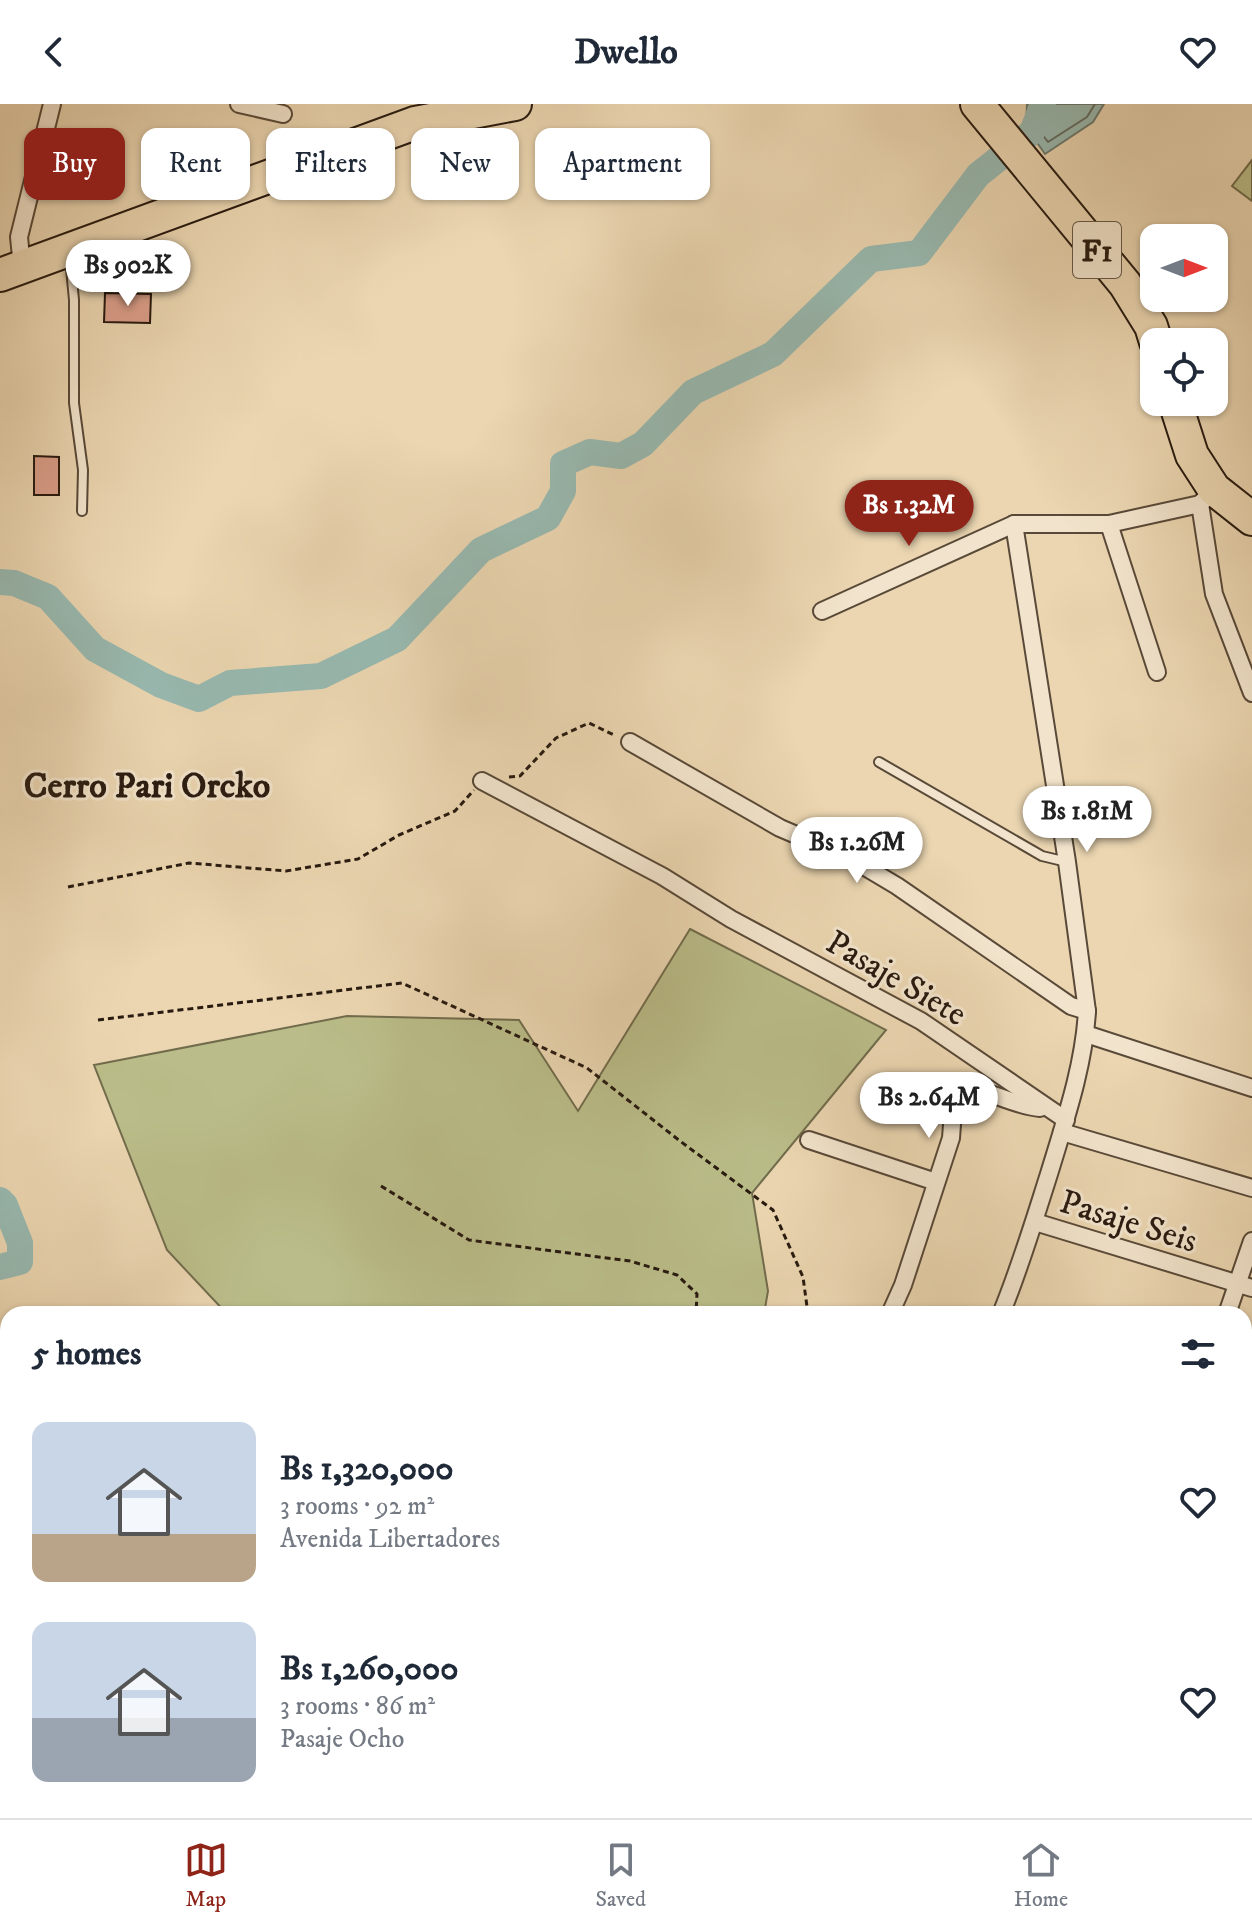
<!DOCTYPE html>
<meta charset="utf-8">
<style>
body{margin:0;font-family:"IM FELL DW Pica",serif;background:#f2f2f3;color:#1f2937;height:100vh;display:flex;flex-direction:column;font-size:30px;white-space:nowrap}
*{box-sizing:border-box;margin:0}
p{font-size:26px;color:#747a83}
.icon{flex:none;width:44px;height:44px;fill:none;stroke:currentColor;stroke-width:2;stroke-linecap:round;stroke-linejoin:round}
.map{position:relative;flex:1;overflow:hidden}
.details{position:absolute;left:0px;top:1202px;width:1252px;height:512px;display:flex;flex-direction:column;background:#fff;border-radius:24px 24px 0 0;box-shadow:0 2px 6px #0004}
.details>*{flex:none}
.banner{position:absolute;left:24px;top:24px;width:800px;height:72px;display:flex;gap:16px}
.needle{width:52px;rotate:90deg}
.controls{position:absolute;left:1140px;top:120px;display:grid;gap:16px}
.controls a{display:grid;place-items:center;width:88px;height:88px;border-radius:16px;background:#fff;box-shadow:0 2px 6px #0004;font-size:40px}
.price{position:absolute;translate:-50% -68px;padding:0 18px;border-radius:28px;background:#fff;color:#222;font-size:26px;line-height:52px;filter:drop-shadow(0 2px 4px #0008)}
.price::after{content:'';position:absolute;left:50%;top:48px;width:24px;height:18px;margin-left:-12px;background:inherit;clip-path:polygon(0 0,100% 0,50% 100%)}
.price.selected{background:#8f2418;color:#fff}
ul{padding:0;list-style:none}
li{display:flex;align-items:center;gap:24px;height:200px;padding:0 32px}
li span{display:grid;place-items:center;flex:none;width:224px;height:160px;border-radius:16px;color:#555}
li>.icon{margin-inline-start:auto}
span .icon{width:96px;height:96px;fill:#fffc;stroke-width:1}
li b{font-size:34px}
h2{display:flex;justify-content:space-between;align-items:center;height:96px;padding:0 32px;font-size:34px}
.pill{padding:0 28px;border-radius:16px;background:#fff;box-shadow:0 2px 6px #0004;font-size:28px;line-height:72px}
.pill.selected{background:#8f2418;color:#fff}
header{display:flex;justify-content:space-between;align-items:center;height:104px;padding:0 32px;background:#fff;font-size:36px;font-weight:800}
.tabs{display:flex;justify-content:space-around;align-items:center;height:112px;border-top:2px solid #e0e1e3;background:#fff;font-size:22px;color:#747a83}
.tabs a{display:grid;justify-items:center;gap:4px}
.tabs .selected{color:#8f2418}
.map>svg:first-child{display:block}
.green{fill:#babd89;stroke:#716c4c;stroke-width:2}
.water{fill:#98b9b0;stroke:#6b7970;stroke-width:2}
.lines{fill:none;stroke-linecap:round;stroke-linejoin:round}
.shore{stroke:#606a60;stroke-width:2}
.river{stroke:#98b9b0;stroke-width:26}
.building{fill:#db9f8a;stroke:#281a10;stroke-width:2}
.lane-casing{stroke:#594938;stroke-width:12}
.street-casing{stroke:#594938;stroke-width:20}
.highway-casing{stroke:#281a10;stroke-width:36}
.path{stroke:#281a10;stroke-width:3;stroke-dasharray:6 4;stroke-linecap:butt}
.lane{stroke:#f2e4cc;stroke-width:8}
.street{stroke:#f2e4cc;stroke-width:16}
.highway{stroke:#ebd6b1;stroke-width:32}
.labels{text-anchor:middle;stroke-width:6;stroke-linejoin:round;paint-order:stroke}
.shield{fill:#f2e4cc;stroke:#655748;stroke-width:2}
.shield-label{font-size:32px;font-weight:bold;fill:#281a10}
.street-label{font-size:34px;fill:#281a10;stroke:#f2e4cc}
.neighbourhood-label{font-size:36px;font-weight:bold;fill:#281a10;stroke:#f2e4cc}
</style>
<header><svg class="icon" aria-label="back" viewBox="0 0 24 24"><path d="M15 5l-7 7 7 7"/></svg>Dwello<svg class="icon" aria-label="heart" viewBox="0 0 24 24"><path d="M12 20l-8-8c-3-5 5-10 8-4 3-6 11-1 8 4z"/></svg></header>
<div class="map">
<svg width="1252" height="1714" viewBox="0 0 1252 1714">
<rect width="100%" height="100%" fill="#ebd6b1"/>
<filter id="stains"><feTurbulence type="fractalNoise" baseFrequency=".0025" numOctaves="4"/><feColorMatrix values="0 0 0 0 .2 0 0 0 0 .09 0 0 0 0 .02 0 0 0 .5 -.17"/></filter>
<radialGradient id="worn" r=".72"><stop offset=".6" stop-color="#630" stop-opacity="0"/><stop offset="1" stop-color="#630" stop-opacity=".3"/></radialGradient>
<g class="green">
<path d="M1252,56v41l-20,-15z"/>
<path d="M690,825l196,101 -134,163 16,98 -4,23h-537l-60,-64 -73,-185 253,-49 172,4 59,91z"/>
<path d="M153,1706h196l-2,8h-198z"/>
<path d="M578,1706h93l2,8h-113z"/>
</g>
<path class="water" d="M1027,0h77l-11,18 -48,32 -19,-27z"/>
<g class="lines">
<path class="shore" d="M1035,0v21l13,17 39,-25 8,-13"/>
<g class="river">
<path d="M0,478l14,1 34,14 47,52 66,36 38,14 31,-16 91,-7 76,-37 84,-89 67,-32 15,-27v-27l27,-12 31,4 22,-12 50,-52 80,-38 98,-95 48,-6 59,-78 54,-43 11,-28"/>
<path d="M0,1096l5,5 15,38v19l-20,5"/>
<path d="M0,1320l5,18 3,45"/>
<path d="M0,1483l5,-4 3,-13"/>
</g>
</g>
<g class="building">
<path d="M105,189l46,1 -1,29 -46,-1z"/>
<path d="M34,352l25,1v38h-25z"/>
</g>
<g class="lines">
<g class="lane-casing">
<g id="lane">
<path d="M70,154l4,42v103l9,67 -1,41"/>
<path d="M879,658l163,94 25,6"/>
<path d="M819,1712l2,2"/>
<path d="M1209,1714l1,-8"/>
</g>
</g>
<g class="street-casing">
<g id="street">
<path d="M239,0l44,10"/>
<path d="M22,163l-3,-30 33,-133"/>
<path d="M1205,395l-5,5 14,90 38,99"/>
<path d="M1109,420l48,148"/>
<path d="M822,507l192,-87"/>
<path d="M630,638l150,86 70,30 47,28 174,120 16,5"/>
<path d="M482,677l180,95 69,43 190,102 145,99"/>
<path d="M1086,930l166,54"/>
<path d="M1062,1028l190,56"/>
<path d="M809,1036l127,42"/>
<path d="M1035,1118l217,66"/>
<path d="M890,1210l13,-29 48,-147 3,-40 4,-8c28,-4 54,16 82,18"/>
<path d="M1001,1210c19,-46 33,-93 48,-140 16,-53 35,-108 38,-163l-20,-149 -53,-338h95l91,-20"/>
<path d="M1227,1210l25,-73"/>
<path d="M1244,1288l8,3"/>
<path d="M1244,1394l8,2"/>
<path d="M1244,1485l8,-20"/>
<path d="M1244,1634l8,-6"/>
<path d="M376,1706l1,8"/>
<path d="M463,1714l1,-8"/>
<path d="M507,1714l10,-8"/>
<path d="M867,1714l12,-8"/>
<path d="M953,1714l2,-8"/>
<path d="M1142,1714l4,-8"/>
<path d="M1176,1714l5,-8"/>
</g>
</g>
<g class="highway-casing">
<g id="highway">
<path d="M977,0l148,180 26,42 5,16"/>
<path d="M0,171l415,-152 100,-19"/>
<path d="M1175,298l17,53 22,34 38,30"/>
</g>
</g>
<g class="path">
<path d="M509,673l11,-1 36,-38 33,-15 27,13"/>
<path d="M68,783l121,-24 97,8 72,-12 41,-24 56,-24 19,-21"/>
<path d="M98,916l304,-37 185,85 93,73 93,69 30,67 5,37"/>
<path d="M381,1082l88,54 161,21 47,14 20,19 -1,20"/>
<path d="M1244,1523l8,-4"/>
<path d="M2,1618l6,32"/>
<path d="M13,1714l1,-8"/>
</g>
<use href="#lane" class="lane"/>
<use href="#street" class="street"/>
<use href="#highway" class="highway"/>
</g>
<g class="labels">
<rect class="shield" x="1073" y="118" width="48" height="56" rx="6"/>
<g class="shield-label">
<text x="1097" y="157">F1</text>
</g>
<g class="street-label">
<text transform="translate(897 873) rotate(30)" y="12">Pasaje Siete</text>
<text transform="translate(1129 1116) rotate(17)" y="12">Pasaje Seis</text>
</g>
<g class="neighbourhood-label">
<text x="147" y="693">Cerro Pari Orcko</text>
</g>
</g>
<rect width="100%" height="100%" filter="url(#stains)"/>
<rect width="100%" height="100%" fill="url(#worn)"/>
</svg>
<div class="controls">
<a><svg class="needle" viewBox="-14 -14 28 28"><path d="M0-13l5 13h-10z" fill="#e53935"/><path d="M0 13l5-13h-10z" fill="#747a83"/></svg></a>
<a><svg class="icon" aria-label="locate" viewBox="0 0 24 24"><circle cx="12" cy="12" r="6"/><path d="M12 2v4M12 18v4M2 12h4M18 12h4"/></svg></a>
</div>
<b class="price" style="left:128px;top:204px">Bs 902K</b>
<b class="price selected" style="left:909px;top:444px">Bs 1.32M</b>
<b class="price" style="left:1087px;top:750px">Bs 1.81M</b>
<b class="price" style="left:857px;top:781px">Bs 1.26M</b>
<b class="price" style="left:929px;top:1036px">Bs 2.64M</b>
<div class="banner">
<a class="pill selected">Buy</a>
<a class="pill">Rent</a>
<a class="pill">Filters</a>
<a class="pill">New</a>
<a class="pill">Apartment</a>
</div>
<section class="details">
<h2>5 homes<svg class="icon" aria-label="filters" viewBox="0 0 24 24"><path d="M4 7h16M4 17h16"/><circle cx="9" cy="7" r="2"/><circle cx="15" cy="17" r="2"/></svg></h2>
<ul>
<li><span style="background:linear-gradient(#c9d6e8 70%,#b9a48a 0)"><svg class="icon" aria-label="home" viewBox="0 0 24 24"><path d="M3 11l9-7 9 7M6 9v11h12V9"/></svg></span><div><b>Bs 1,320,000</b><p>3 rooms · 92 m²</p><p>Avenida Libertadores</p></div><svg class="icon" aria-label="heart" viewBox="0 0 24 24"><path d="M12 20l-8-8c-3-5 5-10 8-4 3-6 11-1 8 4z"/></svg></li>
<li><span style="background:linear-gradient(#c9d6e8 60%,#9aa5b1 0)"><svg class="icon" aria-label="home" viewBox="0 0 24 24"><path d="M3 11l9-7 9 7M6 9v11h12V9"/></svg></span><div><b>Bs 1,260,000</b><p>3 rooms · 86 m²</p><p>Pasaje Ocho</p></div><svg class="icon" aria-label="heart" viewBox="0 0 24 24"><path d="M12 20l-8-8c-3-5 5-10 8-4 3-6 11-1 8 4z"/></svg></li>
</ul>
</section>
</div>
<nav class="tabs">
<a class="selected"><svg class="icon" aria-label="map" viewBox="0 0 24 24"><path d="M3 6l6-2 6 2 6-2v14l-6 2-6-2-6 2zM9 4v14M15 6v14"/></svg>Map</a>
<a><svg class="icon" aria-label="saved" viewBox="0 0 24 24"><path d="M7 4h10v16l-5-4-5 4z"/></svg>Saved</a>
<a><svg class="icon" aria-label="home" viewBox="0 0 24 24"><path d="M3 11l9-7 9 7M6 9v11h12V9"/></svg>Home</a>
</nav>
